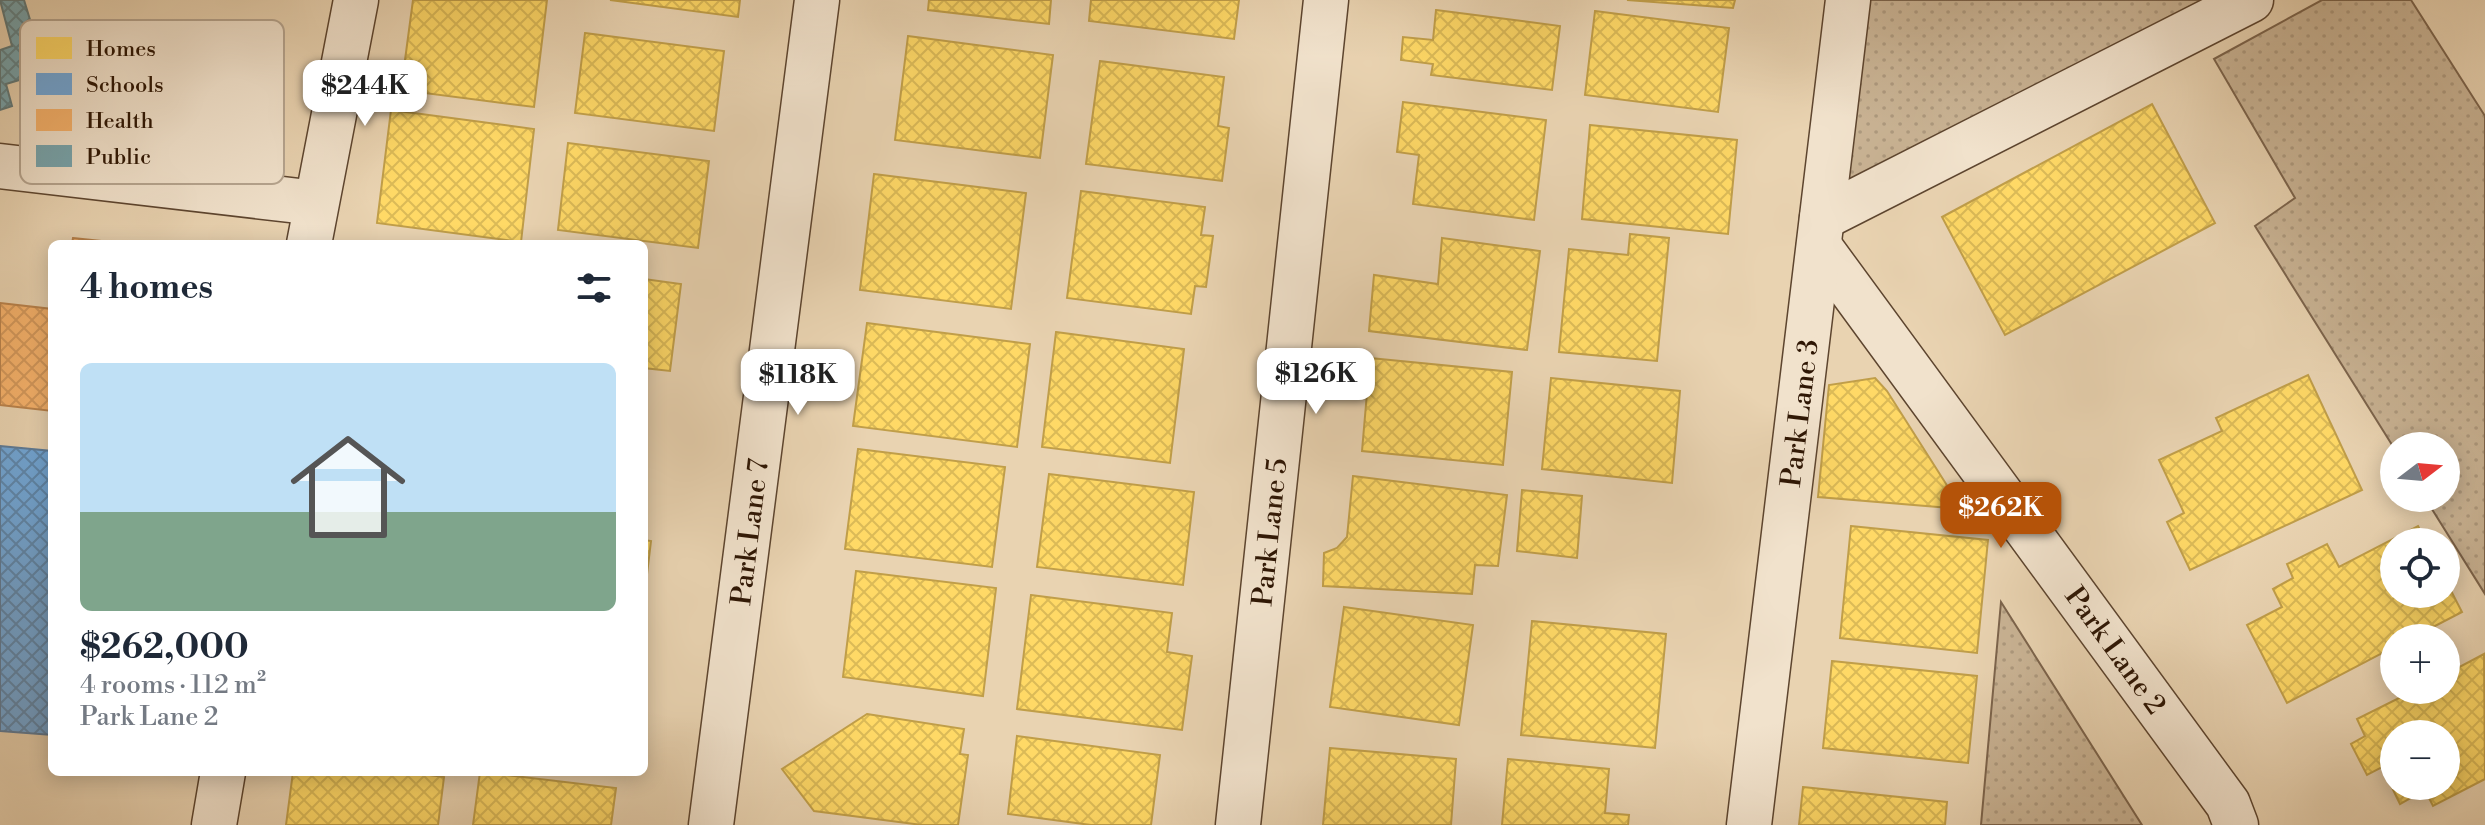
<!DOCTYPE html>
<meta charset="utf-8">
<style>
body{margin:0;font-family:"Libre Bodoni",serif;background:#f2f2f3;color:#1f2937;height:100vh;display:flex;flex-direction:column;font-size:30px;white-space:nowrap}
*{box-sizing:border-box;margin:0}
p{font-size:26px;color:#747a83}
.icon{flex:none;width:44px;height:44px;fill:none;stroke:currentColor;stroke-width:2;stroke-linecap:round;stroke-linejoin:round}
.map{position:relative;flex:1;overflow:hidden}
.sheet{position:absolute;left:48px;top:240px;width:600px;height:536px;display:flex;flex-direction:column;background:#fff;border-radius:12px;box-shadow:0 4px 20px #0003}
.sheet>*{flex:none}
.needle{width:52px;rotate:74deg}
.tools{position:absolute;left:2380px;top:432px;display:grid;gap:16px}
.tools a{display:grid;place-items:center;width:80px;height:80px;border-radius:50%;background:#fff;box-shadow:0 4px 20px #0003;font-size:40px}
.price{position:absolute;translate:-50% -68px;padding:0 18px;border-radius:16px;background:#fff;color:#222;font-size:26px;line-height:52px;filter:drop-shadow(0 2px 4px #0008)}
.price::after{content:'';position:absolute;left:50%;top:48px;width:24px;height:18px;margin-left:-12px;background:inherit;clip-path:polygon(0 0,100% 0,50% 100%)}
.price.on{background:#b45309;color:#fff}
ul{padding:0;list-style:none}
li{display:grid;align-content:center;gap:16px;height:424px;padding:0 32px}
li+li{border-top:2px solid #e0e1e3}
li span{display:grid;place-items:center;height:248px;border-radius:12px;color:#555}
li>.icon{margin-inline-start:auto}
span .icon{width:144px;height:144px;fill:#fffc;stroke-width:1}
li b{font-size:34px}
h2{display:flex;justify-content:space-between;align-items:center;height:96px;padding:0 32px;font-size:34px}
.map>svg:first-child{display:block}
.grass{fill:url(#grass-dots);stroke:#7c644c;stroke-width:2}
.homes{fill:url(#homes-cross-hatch);stroke:#c09e49;stroke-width:2;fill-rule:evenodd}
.schools{fill:url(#schools-cross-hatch);stroke:#5c7c9b;stroke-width:2}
.health{fill:url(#health-cross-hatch);stroke:#ba834c;stroke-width:2}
.public{fill:url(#public-cross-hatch);stroke:#607a7c;stroke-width:2}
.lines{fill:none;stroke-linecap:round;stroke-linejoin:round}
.minor-casing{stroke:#5d452f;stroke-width:47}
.minor{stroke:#f1e2cc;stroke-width:44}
.labels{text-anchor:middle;stroke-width:8;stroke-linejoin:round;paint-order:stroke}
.street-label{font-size:28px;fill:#2e1604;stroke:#f1e2cc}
.key{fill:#f1e2cc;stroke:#b6a590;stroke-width:2}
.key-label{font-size:22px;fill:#2e1604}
</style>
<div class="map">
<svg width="2485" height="825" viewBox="0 0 2485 825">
<defs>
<pattern id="grass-dots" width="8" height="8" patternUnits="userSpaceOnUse" patternTransform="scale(2)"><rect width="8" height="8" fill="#c9b394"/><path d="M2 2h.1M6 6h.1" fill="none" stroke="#ad997e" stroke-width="1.8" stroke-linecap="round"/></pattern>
<pattern id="homes-cross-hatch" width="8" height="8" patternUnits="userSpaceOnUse" patternTransform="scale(2)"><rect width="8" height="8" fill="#ffd966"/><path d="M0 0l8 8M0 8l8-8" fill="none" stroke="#dbba57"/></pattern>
<pattern id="schools-cross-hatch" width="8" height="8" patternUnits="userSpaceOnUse" patternTransform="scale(2)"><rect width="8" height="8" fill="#6fa8dc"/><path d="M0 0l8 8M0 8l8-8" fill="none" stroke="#5c88b0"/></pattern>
<pattern id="health-cross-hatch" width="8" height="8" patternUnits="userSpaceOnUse" patternTransform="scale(2)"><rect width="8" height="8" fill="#f6b26b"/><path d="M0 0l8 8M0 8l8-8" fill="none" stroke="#d3985b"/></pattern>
<pattern id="public-cross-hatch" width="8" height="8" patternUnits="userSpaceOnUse" patternTransform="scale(2)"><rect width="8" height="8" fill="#76a5af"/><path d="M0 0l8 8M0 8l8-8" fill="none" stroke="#61858c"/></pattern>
</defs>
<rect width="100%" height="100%" fill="#e9d3b1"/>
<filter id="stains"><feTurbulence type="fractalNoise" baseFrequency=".0025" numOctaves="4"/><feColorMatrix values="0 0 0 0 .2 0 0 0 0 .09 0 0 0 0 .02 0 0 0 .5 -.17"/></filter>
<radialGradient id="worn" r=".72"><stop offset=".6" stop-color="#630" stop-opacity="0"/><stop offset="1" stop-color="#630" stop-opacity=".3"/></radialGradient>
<g class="grass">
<path d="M1848,0h369l-393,202z"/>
<path d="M2322,0h89l74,116v478l-60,-96h21v-52h-52v2l-139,-222 40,-28 -81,-139z"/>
<path d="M2001,602l141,223h-161z"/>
</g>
<g class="homes">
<path d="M413,0h134l-13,107 -133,-17z"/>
<path d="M610,0h130l-2,17z"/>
<path d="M929,0h122l-2,24 -121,-14z"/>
<path d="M1091,0h148l-5,39 -145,-18z"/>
<path d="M1627,0h108l-2,8z"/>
<path d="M1436,10l124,16 -8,64 -121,-15 2,-11 -32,-4 2,-23 30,3z"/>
<path d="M1595,11l134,17 -11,84 -133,-17z"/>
<path d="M585,33l139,18 -10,80 -139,-18z"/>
<path d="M908,36l145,19 -13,103 -145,-18z"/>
<path d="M1100,61l124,16 -6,49 11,2 -7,53 -136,-17z"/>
<path d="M1403,102l143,18 -12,100 -121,-16 6,-49 -22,-3z"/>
<path d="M2152,104l63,119 -210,112 -63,-118z"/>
<path d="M391,110l143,19 -13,113 -144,-19z"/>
<path d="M1590,125l147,15 -9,94 -146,-15z"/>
<path d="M568,143l141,18 -11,87 -140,-18z"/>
<path d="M874,174l152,19 -15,116 -151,-19z"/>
<path d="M1081,191l124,16 -4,28 12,1 -7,51 -11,-1 -4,28 -124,-16z"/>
<path d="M1630,234l39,4 -12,123 -98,-9 10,-103 59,6z"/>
<path d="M1442,238l98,13 -13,99 -158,-19 5,-56 64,9z"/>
<path d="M644,279l37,5 -11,87 -26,-3z"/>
<path d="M867,323l163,21 -13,103 -164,-21z"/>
<path d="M1056,332l128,17 -14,114 -128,-16z"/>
<path d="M1370,358l142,14 -9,93 -141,-14z"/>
<path d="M2308,375l54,115 -172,80 -23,-48 17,-9 -25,-53 63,-29 -6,-13z"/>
<path d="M1551,378l129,13 -8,92 -130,-14z"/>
<path d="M1875,378l12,13 75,118 -144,-12 11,-112z"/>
<path d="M858,449l147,18 -13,100 -147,-18z"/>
<path d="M1049,474l145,18 -11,93 -146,-18z"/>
<path d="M1353,476l154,19 -9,71 -23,-1 -3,29 -149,-8 1,-33 13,-5 10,-11z"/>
<path d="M1522,490l60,6 -5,62 -60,-7z"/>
<path d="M1851,526l137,14 -11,113 -137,-15z"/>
<path d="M2418,526l8,16h-32v52h52v-13l16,31 -50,26h-18v9l-107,56 -40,-78 35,-18 -9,-18 20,-11 -6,-14 40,-20 12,23z"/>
<path d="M644,540l7,1 -7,58z"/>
<path d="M856,571l140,17 -13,108 -140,-19z"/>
<path d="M1031,595l141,18 -5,39 25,4 -10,74 -165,-21z"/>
<path d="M1344,607l129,18 -14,100 -129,-18z"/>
<path d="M1532,621l134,13 -11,114 -134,-13z"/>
<path d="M2484,654l1,125 -52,27 -8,-16 -25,14 -18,-37 -15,8 -16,-31 14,-8 -8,-17 58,-29h31v-16zM2394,734h52v52h-52z"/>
<path d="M1832,661l145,15 -9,87 -145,-15z"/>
<path d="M867,714l97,15 -4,25 8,1 -10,70h-36l-108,-14 -32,-42z"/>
<path d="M1017,736l143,19 -9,70h-60l-83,-11z"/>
<path d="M1330,748l126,11 -5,66h-128z"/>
<path d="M1508,759l101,10 -4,44 24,2 -1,10h-126z"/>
<path d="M293,772h114l37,5 -6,48h-152z"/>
<path d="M480,772l136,16 -5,37h-138z"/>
<path d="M1803,787l144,15 -2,23h-146z"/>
</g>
<path class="schools" d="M0,446l52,5v284l-52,-4z"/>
<g class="health">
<path d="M73,238l57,6h-58z"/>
<path d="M0,303l52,6v102l-52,-6z"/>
</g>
<path class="public" d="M0,0h24l22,72 -40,12 6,22 -12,4v-60l12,-4z"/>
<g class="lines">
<g class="minor-casing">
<g id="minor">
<path d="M0,166l316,37"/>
<path d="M1822,218l429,-218"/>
<path d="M309,244l47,-244"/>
<path d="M1819,246l409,558 8,21"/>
<path d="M214,825l9,-53"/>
<path d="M711,825l106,-825"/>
<path d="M1238,825l88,-825"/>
<path d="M1749,825l99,-825"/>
</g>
</g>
<use href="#minor" class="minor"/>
</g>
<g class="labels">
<g class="street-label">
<text transform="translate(1799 413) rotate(-83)" y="10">Park Lane 3</text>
<text transform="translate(749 532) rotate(-83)" y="10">Park Lane 7</text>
<text transform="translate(1269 532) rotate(-84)" y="10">Park Lane 5</text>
<text transform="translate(2116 650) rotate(54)" y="10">Park Lane 2</text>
</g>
</g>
<rect x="20" y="20" width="264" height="164" rx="12" class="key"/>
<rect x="36" y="37" width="36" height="22" fill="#ffd966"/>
<rect x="36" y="73" width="36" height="22" fill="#6fa8dc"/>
<rect x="36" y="109" width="36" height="22" fill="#f6b26b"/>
<rect x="36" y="145" width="36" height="22" fill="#76a5af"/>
<g class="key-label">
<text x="86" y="56">Homes</text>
<text x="86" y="92">Schools</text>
<text x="86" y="128">Health</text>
<text x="86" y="164">Public</text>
</g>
<rect width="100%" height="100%" filter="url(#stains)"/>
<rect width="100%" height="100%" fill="url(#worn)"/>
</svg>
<div class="tools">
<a><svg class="needle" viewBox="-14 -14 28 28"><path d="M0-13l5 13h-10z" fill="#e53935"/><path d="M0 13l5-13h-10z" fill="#747a83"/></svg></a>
<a><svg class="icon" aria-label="locate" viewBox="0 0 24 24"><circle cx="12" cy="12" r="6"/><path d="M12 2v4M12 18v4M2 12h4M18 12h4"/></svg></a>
<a>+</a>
<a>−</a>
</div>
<b class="price" style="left:365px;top:128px">$244K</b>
<b class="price" style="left:1316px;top:416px">$126K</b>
<b class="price" style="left:798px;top:417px">$118K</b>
<b class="price on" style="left:2001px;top:550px">$262K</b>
<section class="sheet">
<h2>4 homes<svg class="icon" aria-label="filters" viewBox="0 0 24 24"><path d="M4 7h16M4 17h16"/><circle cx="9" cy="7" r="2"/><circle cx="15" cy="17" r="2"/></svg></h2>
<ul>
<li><span style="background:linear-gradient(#bfe0f5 60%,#7fa58c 0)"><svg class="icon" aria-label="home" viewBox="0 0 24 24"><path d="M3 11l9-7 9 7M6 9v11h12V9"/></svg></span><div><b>$262,000</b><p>4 rooms · 112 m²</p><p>Park Lane 2</p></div></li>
</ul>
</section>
</div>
